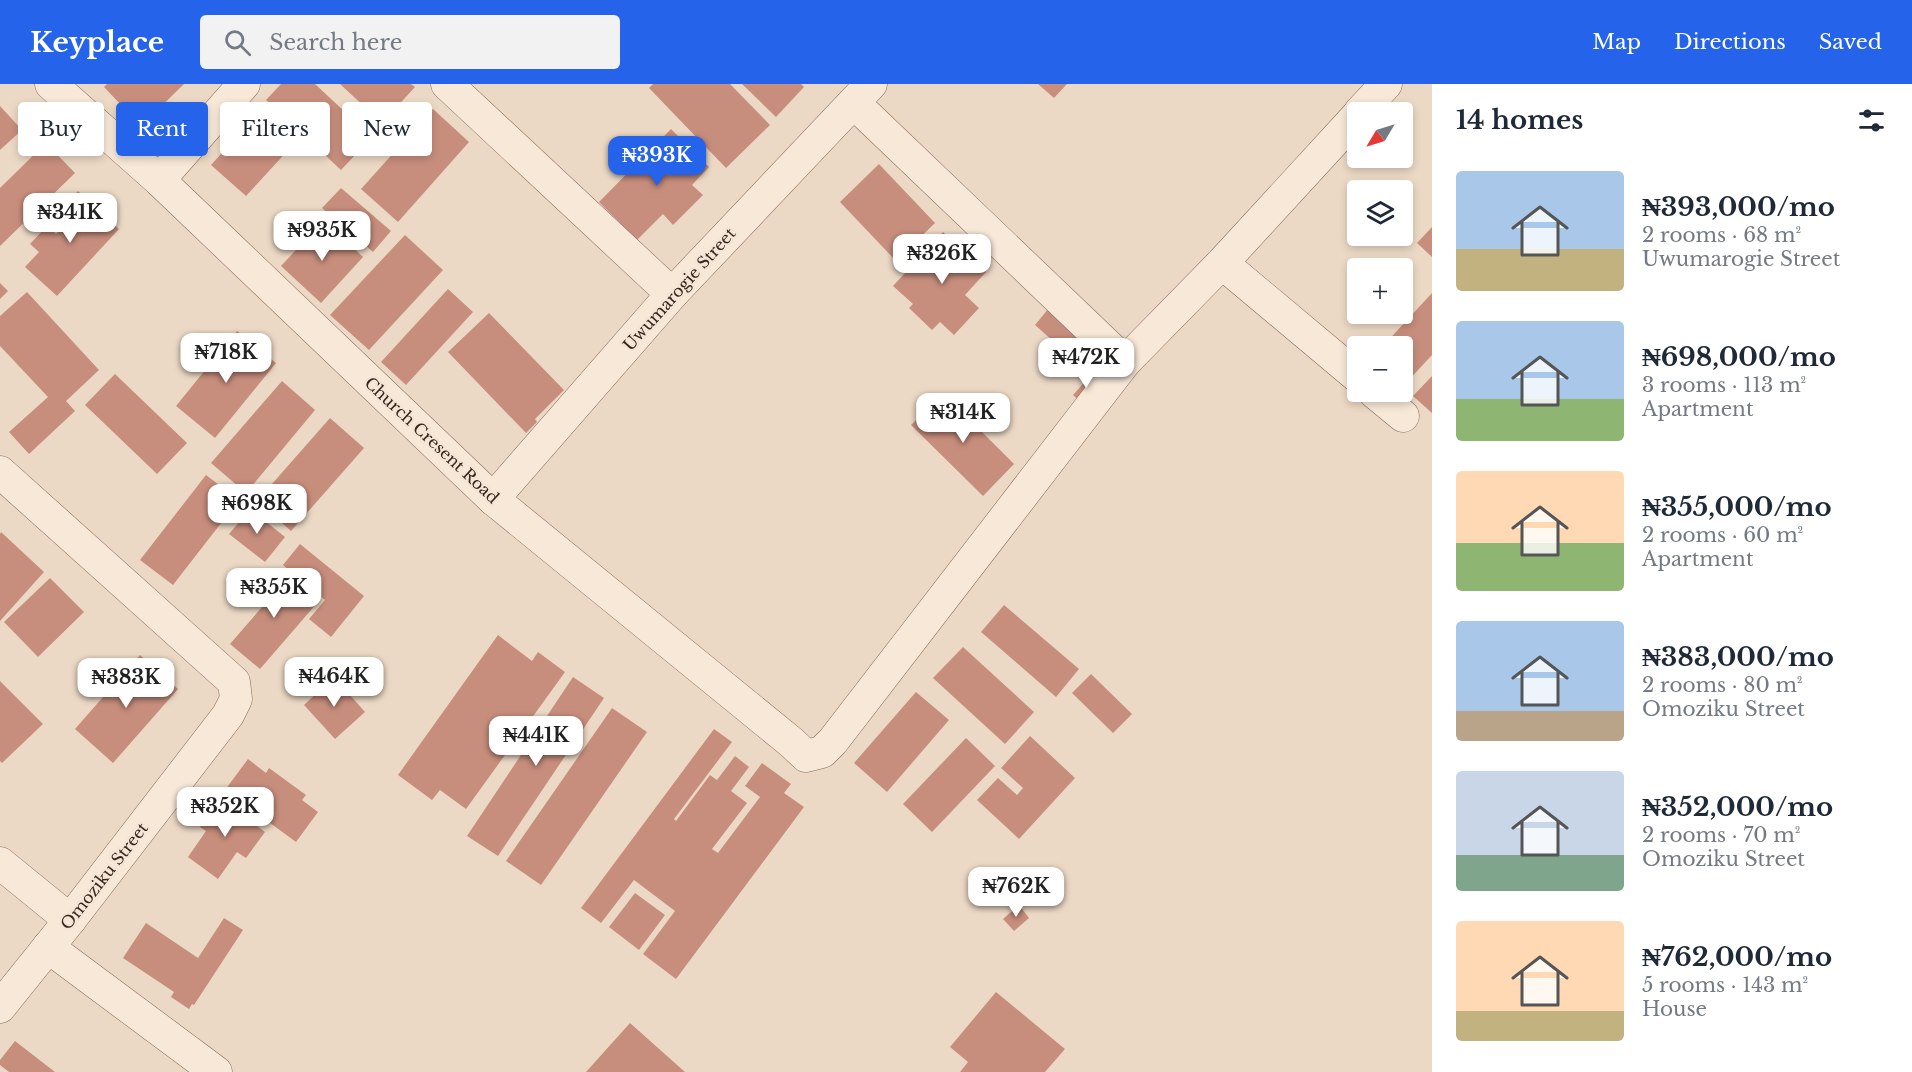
<!DOCTYPE html>
<meta charset="utf-8">
<style>
body{margin:0;font-family:"Libre Baskerville",serif;background:#f2f2f3;color:#1f2937;height:100vh;display:flex;flex-direction:column;font-size:22px;white-space:nowrap}
*{box-sizing:border-box;margin:0}
p{font-size:20px;color:#747a83}
.icon{flex:none;width:33px;height:33px;fill:none;stroke:currentColor;stroke-width:2;stroke-linecap:round;stroke-linejoin:round}
.map{position:relative;flex:1;overflow:hidden}
.drawer{display:flex;flex-direction:column;background:#fff;width:480px}
.drawer>*{flex:none}
.banner{position:absolute;left:18px;top:18px;width:570px;height:54px;display:flex;gap:12px}
.needle{width:39px;rotate:232deg}
.fabs{position:absolute;left:1347px;top:18px;display:grid;gap:12px}
.fabs a{display:grid;place-items:center;width:66px;height:66px;border-radius:6px;background:#fff;box-shadow:0 3px 9px #0003;font-size:30px}
.price{position:absolute;translate:-50% -51px;padding:0 14px;border-radius:12px;background:#fff;color:#222;font-size:20px;line-height:39px;filter:drop-shadow(0 2px 3px #0008)}
.price::after{content:'';position:absolute;left:50%;top:36px;width:18px;height:14px;margin-left:-9px;background:inherit;clip-path:polygon(0 0,100% 0,50% 100%)}
.price.current{background:#2563eb;color:#fff}
ul{padding:0;list-style:none}
li{display:flex;align-items:center;gap:18px;height:150px;padding:0 24px}
li span{display:grid;place-items:center;flex:none;width:168px;height:120px;border-radius:6px;color:#555}
li>.icon{margin-inline-start:auto}
span .icon{width:72px;height:72px;fill:#fffc;stroke-width:1}
li b{font-size:26px}
h2{display:flex;justify-content:space-between;align-items:center;height:72px;padding:0 24px;font-size:26px}
.pill{padding:0 21px;border-radius:6px;background:#fff;box-shadow:0 3px 9px #0003;font-size:21px;line-height:54px}
.pill.current{background:#2563eb;color:#fff}
header{display:flex;align-items:center;gap:36px;box-sizing:border-box;height:84px;padding:0 30px;background:#2563eb;color:#fff}
header strong{font-size:28px}
nav{display:flex;gap:33px;margin-inline-start:auto;font-size:21px}
.search{width:420px;height:54px;background:#f2f2f3;display:flex;align-items:center;gap:15px;box-sizing:border-box;padding:0 21px;border-radius:6px;color:#747a83;font-size:22px}
main{display:flex;flex:1;min-height:0}
.map>svg:first-child{display:block}
.building{fill:#c88e7d}
.lines{fill:none;stroke-linecap:round;stroke-linejoin:round}
.minor-casing{stroke:#866a5c;stroke-width:33}
.minor{stroke:#f7e8d8;stroke-width:32}
.labels{text-anchor:middle;stroke-width:5;stroke-linejoin:round;paint-order:stroke}
.street-label{font-size:16px;fill:#37261f;stroke:#f4e5d4}
</style>
<header>
<strong>Keyplace</strong>
<div class="search"><svg class="icon" aria-label="search" viewBox="0 0 24 24"><circle cx="10" cy="10" r="6"/><path d="M15 15l6 6"/></svg>Search here</div>
<nav><a>Map</a><a>Directions</a><a>Saved</a></nav>
</header>
<main>
<div class="map">
<svg width="1432" height="988" viewBox="0 0 1432 988">
<rect width="100%" height="100%" fill="#ecd9c5"/>
<g class="building">
<path d="M107,0h77l-43,42 -37,-39z"/>
<path d="M281,0h34l57,53 -31,33 -75,-70z"/>
<path d="M340,0h71l4,3 -33,36z"/>
<path d="M653,0h77l40,41 -44,43 -77,-80z"/>
<path d="M742,0h59l3,3 -28,30z"/>
<path d="M1038,0h29l-13,14z"/>
<path d="M0,22l22,24 -22,20z"/>
<path d="M433,25l36,33 -71,80 -37,-33z"/>
<path d="M257,30l35,32 -46,50 -35,-31z"/>
<path d="M671,45l38,38 -17,18 11,10 -30,30 -10,-11 -26,26 -38,-38z"/>
<path d="M46,59l29,30 -75,73v-58z"/>
<path d="M879,80l56,59 -39,38 -56,-59z"/>
<path d="M341,104l50,43 -18,21 -51,-44z"/>
<path d="M78,107l41,38 -62,67 -32,-29 14,-15 -9,-8 17,-18 9,8 11,-11 -10,-10z"/>
<path d="M324,136l39,37 -42,46 -40,-37z"/>
<path d="M1432,143v30l-15,-14z"/>
<path d="M943,148l43,40 -21,23 14,13 -25,27 -14,-13 -8,8 -23,-22 4,-4 -20,-18z"/>
<path d="M405,151l38,35 -74,80 -39,-35z"/>
<path d="M0,199l8,8 -8,8z"/>
<path d="M448,205l25,23 -67,73 -25,-23z"/>
<path d="M27,208l72,78 -33,31 9,10 -46,43 -20,-22 39,-35 -48,-51v-30z"/>
<path d="M1432,209v62l-25,27 -5,-4v-32h-19z"/>
<path d="M1049,224l37,31 -15,18 -36,-32z"/>
<path d="M489,229l75,77 -29,29 2,3 -11,11 -78,-81z"/>
<path d="M237,247l39,32 -61,75 -39,-32z"/>
<path d="M115,290l72,69 -30,31 -72,-69z"/>
<path d="M1090,292l8,8 -17,18 -8,-7z"/>
<path d="M1432,292v37l-19,-17z"/>
<path d="M282,297l33,29 -69,83 -35,-30z"/>
<path d="M943,309l71,71 -31,32 -72,-71z"/>
<path d="M330,334l34,30 -73,83 -34,-30z"/>
<path d="M206,391l33,25 -66,85 -33,-25z"/>
<path d="M250,425l35,28 -20,25 -36,-28z"/>
<path d="M1,448l43,40 -44,49v-87z"/>
<path d="M300,460l64,52 -33,41 -22,-18 16,-19 -42,-35z"/>
<path d="M279,485l39,33 -58,67 -30,-25 32,-37 -9,-8z"/>
<path d="M50,494l34,34 -46,45 -34,-35z"/>
<path d="M1004,521l75,64 -23,28 -75,-65z"/>
<path d="M498,551l34,26 6,-9 27,20 -99,137 -26,-19 -8,10 -34,-25z"/>
<path d="M963,563l71,65 -29,32 -72,-66z"/>
<path d="M140,571l38,34 -65,74 -38,-34z"/>
<path d="M1091,590l41,40 -19,19 -41,-40z"/>
<path d="M334,593l31,35 -30,27 -31,-34z"/>
<path d="M573,593l31,21 -106,158 -31,-20z"/>
<path d="M0,597l43,43 -41,39 -2,-2z"/>
<path d="M916,608l33,28 -62,72 -33,-29z"/>
<path d="M612,624l35,24 -106,153 -35,-24z"/>
<path d="M714,645l18,13 -58,77 2,2 34,-46 7,5 18,-24 14,11 -18,24 16,12 -35,46 6,4 42,-56 -15,-11 17,-23 29,21 -7,9 20,14 -128,172 -33,-25 32,-43 -41,-31 -33,43 -20,-15z"/>
<path d="M1030,652l45,42 -56,61 -42,-39 21,-22 19,17 6,-7 -22,-20z"/>
<path d="M966,654l29,28 -63,66 -29,-28z"/>
<path d="M248,675l18,14 3,-5 37,27 -4,5 16,12 -22,30 -71,-52z"/>
<path d="M219,717l7,5 3,-4 30,22 -2,2 8,6 -19,26 -9,-6 -19,27 -30,-22 18,-26 -6,-4z"/>
<path d="M635,809l30,22 -26,35 -30,-23z"/>
<path d="M1019,821l10,13 -15,13 -11,-12z"/>
<path d="M224,834l19,12 -49,75 -2,-1 -3,5 -18,-12 3,-5 -51,-34 23,-35 52,35z"/>
<path d="M996,908l69,57 -20,23h-85l8,-10 -18,-15z"/>
<path d="M630,939l55,49h-99z"/>
<path d="M15,957l40,31h-46l-9,-7v-5z"/>
</g>
<g class="lines">
<g class="minor-casing">
<g id="minor">
<path d="M51,0l108,96 334,319 298,243 15,14 16,-4 11,-11 292,-379 97,-99 136,-148"/>
<path d="M447,0l225,210"/>
<path d="M854,19l271,259"/>
<path d="M1360,28l26,-28"/>
<path d="M159,96l85,-96"/>
<path d="M1222,179l136,114"/>
<path d="M1374,308l29,24"/>
<path d="M0,388l234,210 2,17 -8,16 -158,205 -70,87"/>
<path d="M493,415l179,-205 199,-210"/>
<path d="M0,779l70,57"/>
<path d="M48,863l168,125"/>
</g>
</g>
<use href="#minor" class="minor"/>
</g>
<g class="labels">
<g class="street-label">
<text transform="translate(679 205) rotate(-48)" y="6">Uwumarogie Street</text>
<text transform="translate(432 356) rotate(43)" y="6">Church Cresent Road</text>
<text transform="translate(104 792) rotate(-52)" y="6">Omoziku Street</text>
</g>
</g>
</svg>
<div class="fabs">
<a><svg class="needle" viewBox="-14 -14 28 28"><path d="M0-13l5 13h-10z" fill="#e53935"/><path d="M0 13l5-13h-10z" fill="#747a83"/></svg></a>
<a><svg class="icon" aria-label="layers" viewBox="0 0 24 24"><path d="M12 4l9 5-9 5-9-5zM3 14l9 5 9-5"/></svg></a>
<a>+</a>
<a>−</a>
</div>
<b class="price current" style="left:657px;top:103px">₦393K</b>
<b class="price" style="left:70px;top:160px">₦341K</b>
<b class="price" style="left:322px;top:178px">₦935K</b>
<b class="price" style="left:942px;top:201px">₦326K</b>
<b class="price" style="left:226px;top:300px">₦718K</b>
<b class="price" style="left:1086px;top:305px">₦472K</b>
<b class="price" style="left:963px;top:360px">₦314K</b>
<b class="price" style="left:257px;top:451px">₦698K</b>
<b class="price" style="left:274px;top:535px">₦355K</b>
<b class="price" style="left:334px;top:624px">₦464K</b>
<b class="price" style="left:126px;top:625px">₦383K</b>
<b class="price" style="left:536px;top:683px">₦441K</b>
<b class="price" style="left:225px;top:754px">₦352K</b>
<b class="price" style="left:1016px;top:834px">₦762K</b>
<div class="banner">
<a class="pill">Buy</a>
<a class="pill current">Rent</a>
<a class="pill">Filters</a>
<a class="pill">New</a>
</div>
</div>
<section class="drawer">
<h2>14 homes<svg class="icon" aria-label="filters" viewBox="0 0 24 24"><path d="M4 7h16M4 17h16"/><circle cx="9" cy="7" r="2"/><circle cx="15" cy="17" r="2"/></svg></h2>
<ul>
<li><span style="background:linear-gradient(#a9c7e8 65%,#c2b280 0)"><svg class="icon" aria-label="home" viewBox="0 0 24 24"><path d="M3 11l9-7 9 7M6 9v11h12V9"/></svg></span><div><b>₦393,000/mo</b><p>2 rooms · 68 m²</p><p>Uwumarogie Street</p></div></li>
<li><span style="background:linear-gradient(#a9c7e8 65%,#8fb573 0)"><svg class="icon" aria-label="home" viewBox="0 0 24 24"><path d="M3 11l9-7 9 7M6 9v11h12V9"/></svg></span><div><b>₦698,000/mo</b><p>3 rooms · 113 m²</p><p>Apartment</p></div></li>
<li><span style="background:linear-gradient(#ffd9b3 60%,#8fb573 0)"><svg class="icon" aria-label="home" viewBox="0 0 24 24"><path d="M3 11l9-7 9 7M6 9v11h12V9"/></svg></span><div><b>₦355,000/mo</b><p>2 rooms · 60 m²</p><p>Apartment</p></div></li>
<li><span style="background:linear-gradient(#a9c7e8 75%,#b9a48a 0)"><svg class="icon" aria-label="home" viewBox="0 0 24 24"><path d="M3 11l9-7 9 7M6 9v11h12V9"/></svg></span><div><b>₦383,000/mo</b><p>2 rooms · 80 m²</p><p>Omoziku Street</p></div></li>
<li><span style="background:linear-gradient(#c9d6e8 70%,#7fa58c 0)"><svg class="icon" aria-label="home" viewBox="0 0 24 24"><path d="M3 11l9-7 9 7M6 9v11h12V9"/></svg></span><div><b>₦352,000/mo</b><p>2 rooms · 70 m²</p><p>Omoziku Street</p></div></li>
<li><span style="background:linear-gradient(#ffd9b3 75%,#c2b280 0)"><svg class="icon" aria-label="home" viewBox="0 0 24 24"><path d="M3 11l9-7 9 7M6 9v11h12V9"/></svg></span><div><b>₦762,000/mo</b><p>5 rooms · 143 m²</p><p>House</p></div></li>
</ul>
</section>
</main>
